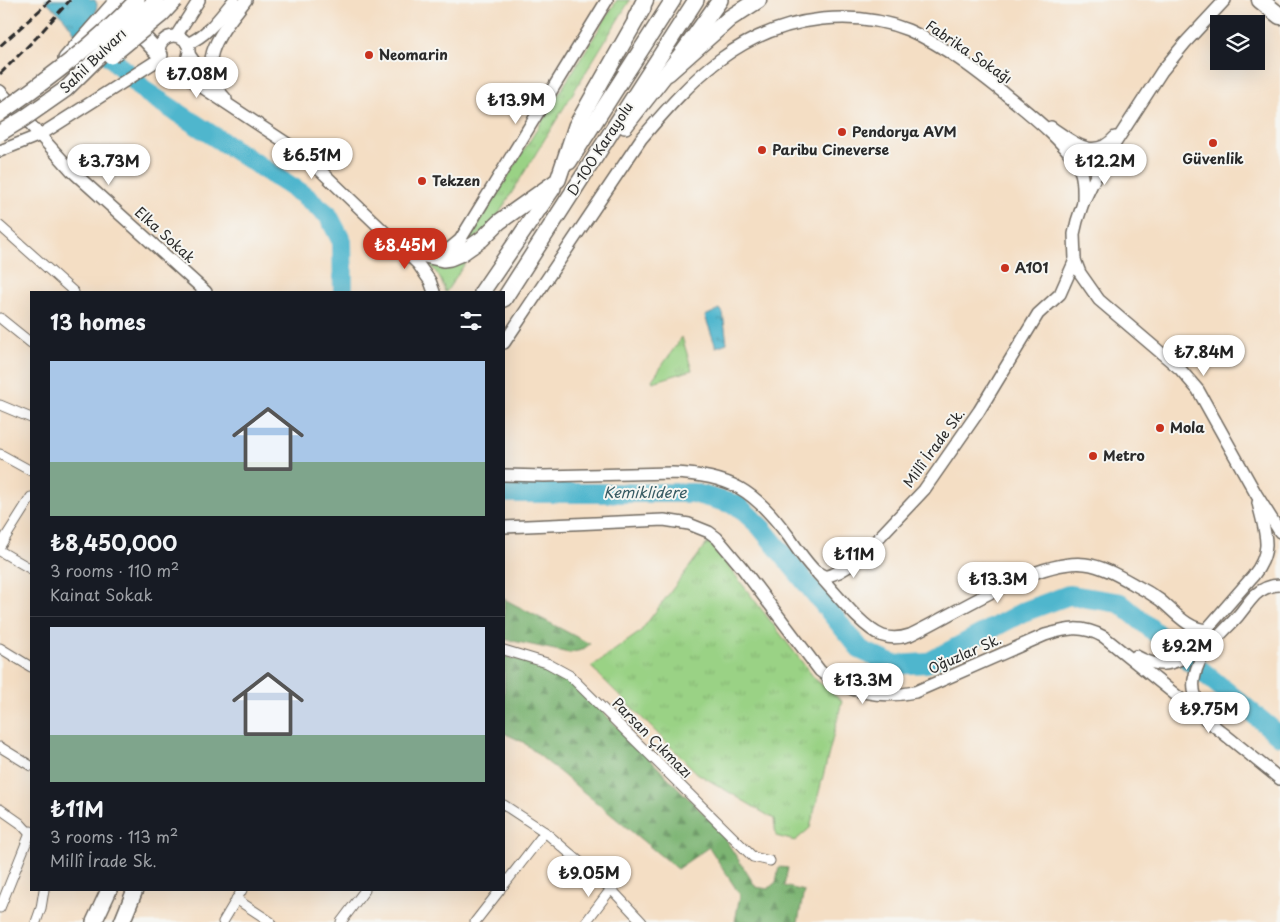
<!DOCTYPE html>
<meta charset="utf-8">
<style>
body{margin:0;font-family:"Playpen Sans",sans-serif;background:#242831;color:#f1f3f6;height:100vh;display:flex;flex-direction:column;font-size:19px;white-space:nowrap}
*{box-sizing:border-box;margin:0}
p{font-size:16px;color:#9ea1a6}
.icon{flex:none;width:28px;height:28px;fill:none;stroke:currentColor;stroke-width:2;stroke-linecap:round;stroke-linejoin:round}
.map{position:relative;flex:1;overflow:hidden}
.sheet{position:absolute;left:30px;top:291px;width:475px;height:600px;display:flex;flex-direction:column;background:#171b24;border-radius:0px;box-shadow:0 5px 20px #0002}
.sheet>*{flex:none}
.controls{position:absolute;left:1210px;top:15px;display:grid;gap:10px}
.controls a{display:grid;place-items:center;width:55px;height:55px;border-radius:0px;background:#171b24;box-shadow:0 5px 20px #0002;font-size:25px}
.price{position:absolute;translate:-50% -42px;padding:0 11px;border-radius:18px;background:#fff;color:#222;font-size:16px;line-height:32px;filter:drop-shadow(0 1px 2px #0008)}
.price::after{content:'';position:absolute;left:50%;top:30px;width:15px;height:11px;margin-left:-8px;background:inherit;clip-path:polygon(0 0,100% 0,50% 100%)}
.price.on{background:#c8321e;color:#fff}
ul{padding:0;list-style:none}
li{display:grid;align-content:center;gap:10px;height:265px;padding:0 20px}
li+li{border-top:1px solid #363941}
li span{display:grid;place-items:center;height:155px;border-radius:0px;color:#555}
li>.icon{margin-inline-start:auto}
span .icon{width:90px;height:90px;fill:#fffc;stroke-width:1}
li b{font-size:21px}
h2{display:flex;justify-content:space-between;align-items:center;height:60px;padding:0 20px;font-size:21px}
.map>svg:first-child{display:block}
.grass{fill:url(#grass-tufts);stroke:#627e58}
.forest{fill:url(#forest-firs);stroke:#53704e}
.water{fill:url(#water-ripples);stroke:#3d707c}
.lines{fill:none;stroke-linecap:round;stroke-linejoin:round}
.river{stroke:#4fb6cd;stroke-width:20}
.minor-casing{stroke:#716a61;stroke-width:11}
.tertiary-casing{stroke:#716a61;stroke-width:14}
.trunk-casing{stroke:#716a61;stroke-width:18}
.motorway-casing{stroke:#716a61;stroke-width:19}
.minor{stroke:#fff;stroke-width:9}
.tertiary{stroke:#fff;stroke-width:11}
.trunk{stroke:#fff;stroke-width:15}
.motorway{stroke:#fff;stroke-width:16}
.rail{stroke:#2b2b2b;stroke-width:3;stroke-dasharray:8 4;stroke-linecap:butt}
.trunk-bridge-casing{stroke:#716a61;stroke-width:18;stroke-linecap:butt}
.trunk-bridge{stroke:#fff;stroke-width:15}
.poi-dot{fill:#c8321e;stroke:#f6f6f2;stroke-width:2}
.labels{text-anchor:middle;stroke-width:4;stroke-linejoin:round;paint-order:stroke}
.street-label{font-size:14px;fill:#2b2b2b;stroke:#f6f6f2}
.poi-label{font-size:14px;font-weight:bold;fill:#2b2b2b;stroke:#f6f6f2;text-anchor:start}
.water-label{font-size:15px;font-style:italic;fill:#385c64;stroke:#f6f6f2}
</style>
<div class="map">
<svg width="1280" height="922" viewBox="0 0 1280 922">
<defs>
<pattern id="grass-tufts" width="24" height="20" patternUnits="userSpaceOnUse" patternTransform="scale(1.25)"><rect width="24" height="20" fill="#9ad285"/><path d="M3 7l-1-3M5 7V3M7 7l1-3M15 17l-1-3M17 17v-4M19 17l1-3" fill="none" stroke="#85b473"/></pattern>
<pattern id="forest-firs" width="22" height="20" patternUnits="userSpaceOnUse" patternTransform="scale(1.25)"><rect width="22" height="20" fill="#7bb472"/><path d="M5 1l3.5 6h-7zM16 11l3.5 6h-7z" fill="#65935e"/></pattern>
<pattern id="water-ripples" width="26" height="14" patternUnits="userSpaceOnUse" patternTransform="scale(1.25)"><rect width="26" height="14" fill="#4fb6cd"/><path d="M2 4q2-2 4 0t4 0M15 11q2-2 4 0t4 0" fill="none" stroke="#4294a7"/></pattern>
</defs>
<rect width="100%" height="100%" fill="#f6f6f2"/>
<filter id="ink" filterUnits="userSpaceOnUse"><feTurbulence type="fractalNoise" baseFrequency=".02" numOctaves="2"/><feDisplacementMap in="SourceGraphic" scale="10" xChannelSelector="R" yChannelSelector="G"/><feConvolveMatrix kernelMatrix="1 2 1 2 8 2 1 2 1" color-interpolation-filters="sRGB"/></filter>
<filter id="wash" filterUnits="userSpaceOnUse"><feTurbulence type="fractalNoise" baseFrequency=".0096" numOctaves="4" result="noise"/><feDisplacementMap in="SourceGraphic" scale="20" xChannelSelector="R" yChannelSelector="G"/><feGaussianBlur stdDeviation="1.12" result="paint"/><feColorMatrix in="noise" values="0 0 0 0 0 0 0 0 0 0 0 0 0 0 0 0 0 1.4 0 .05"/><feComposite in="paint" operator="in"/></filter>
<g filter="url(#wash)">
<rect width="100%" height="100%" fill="#f4dec4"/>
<g class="grass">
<path d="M617,0h13l-138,225 -28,22z"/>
<path d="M472,253l-26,39h-1c-4,-17 -12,-24 -24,-36z"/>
<path d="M682,337l10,33 -39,12 -1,-2z"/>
<path d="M709,541l106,138 27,22 -32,127 -15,13 -19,-5 -2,-17 -77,-46 -106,-106 49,-35z"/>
</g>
<g class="forest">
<path d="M504,599l86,45 -8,6 -13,3 -65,-14z"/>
<path d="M504,656l40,10 23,10 151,152 38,59 12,2 8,-7 3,-15 9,1 -4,18 20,5 -6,31h-63l5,-27 -31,-48 -32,22 -154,-127 -19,-9z"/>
</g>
<g class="water">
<path d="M45,0h50l2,4 -2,16 -18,16 -13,-18z"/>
<path d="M720,309l3,4 4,30 -11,4 -11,-31z"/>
</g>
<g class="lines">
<g class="river">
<path d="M80,0l5,24 24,31 37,37 158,103 24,20 14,27 1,50"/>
<path d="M504,493h189l44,12 22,20 102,125 33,15 33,-2 96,-51 46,-17 51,8 160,133"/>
</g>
</g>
</g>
<g filter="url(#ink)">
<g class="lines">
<g class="minor-casing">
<g id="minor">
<path d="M0,226l74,66"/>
<path d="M0,318l31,25"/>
<path d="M0,405l31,13"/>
<path d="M0,454l31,17"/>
<path d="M0,546l31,-49"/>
<path d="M0,551l31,18"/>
<path d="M0,648l31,19"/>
<path d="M504,650l43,13 22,12 184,182 17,4"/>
<path d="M0,747l31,19"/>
<path d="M504,805l41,27 66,57 31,33"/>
<path d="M0,809l20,14 11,12"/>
<path d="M504,885l41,-53"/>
<path d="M236,899l35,23"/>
<path d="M0,908l31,-77"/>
<path d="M36,922l5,-14 3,-18"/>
<path d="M223,922l19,-32"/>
<path d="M341,922l24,-32"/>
<path d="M475,922l25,-32"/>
<path d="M586,922l25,-33"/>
</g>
</g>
<g class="tertiary-casing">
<g id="tertiary">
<path d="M1225,0l-40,43 -23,28 -61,94 -18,38 -6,18 -3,13 1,26 5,13 19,27 81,69 18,21 58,104 24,38"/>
<path d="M176,36l23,-36"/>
<circle cx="174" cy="51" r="15"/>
<path d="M187,44c21,-9 33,-27 47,-44"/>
<path d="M189,54l23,34"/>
<path d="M170,66l121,80 31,26 96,92 12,17 4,11"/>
<path d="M0,91l72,80 134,121"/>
<path d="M226,99c-36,-35 -2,-70 20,-99"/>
<path d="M1051,127c21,14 42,35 64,10"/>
<path d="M0,151l40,-16 121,-77"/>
<path d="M393,240l32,15 23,-5 12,-10 147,-240"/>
<path d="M504,343l137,-204c52,-61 98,-111 181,-120 30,-3 59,0 86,11 37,16 70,42 101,67 21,17 64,51 72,76 3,9 2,21 2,30"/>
<path d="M504,475l40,1 128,-3c59,2 82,17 117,64 8,12 16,24 26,34l9,5h4l11,-4 10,-6 22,-20 53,-56 55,-79 59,-97 22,-20 15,-34"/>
<path d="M504,527l160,-7 25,4 20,8 8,6 26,31 77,102c26,22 62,28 95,21l130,-57c23,-7 37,-10 59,2l176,142"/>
<path d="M818,574c15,16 45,55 65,62 9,3 18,2 27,-1 43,-20 128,-77 175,-71 18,2 36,13 52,22 8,4 16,9 23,14 15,12 27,29 47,30"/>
<path d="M1136,656c15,8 28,12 45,3l72,-83c21,-26 12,-43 5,-73"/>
<path d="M1207,714c-11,-10 -16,-25 -12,-39 4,-23 28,-42 43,-59 6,-7 11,-15 17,-21 7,-6 16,-10 25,-10"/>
</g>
</g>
<g class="trunk-casing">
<g id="trunk">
<path d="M131,24l29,31"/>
<path d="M66,59l52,-59"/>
<path d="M625,126l58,-74 37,-52"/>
<path d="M569,162l104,-162"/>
<path d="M425,255l18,4 7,-1 12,-5 20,-14 17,-17 59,-42 18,-54 67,-118"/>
<path d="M482,292l71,-104"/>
<path d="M504,299l192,-299"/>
<path d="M94,922l15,-32"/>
<path d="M122,922l13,-32"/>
</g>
</g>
<g class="motorway-casing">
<g id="motorway">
<path d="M1260,0l20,16"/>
<path d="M636,18l9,-18"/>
<path d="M668,73l62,-55 28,-18"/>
</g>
</g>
<use href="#minor" class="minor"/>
<use href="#tertiary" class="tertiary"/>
<use href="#trunk" class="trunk"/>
<use href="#motorway" class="motorway"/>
<g class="rail">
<path d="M0,46l51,-46"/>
<path d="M0,74l37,-37 33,-37"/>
</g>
<g class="trunk-bridge-casing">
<g id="trunk-bridge">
<path d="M111,56l51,-42 13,-14"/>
<path d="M0,113c48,-34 97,-70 137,-113"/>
<path d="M0,133l23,-14 43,-30 90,-89"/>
</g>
</g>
<use href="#trunk-bridge" class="trunk-bridge"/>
</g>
</g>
<g class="poi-dot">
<circle cx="369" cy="55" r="5"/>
<circle cx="842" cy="132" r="5"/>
<circle cx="1213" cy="143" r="5"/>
<circle cx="762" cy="150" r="5"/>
<circle cx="422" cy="181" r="5"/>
<circle cx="1005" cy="268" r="5"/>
<circle cx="1160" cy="428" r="5"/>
<circle cx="1093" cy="456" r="5"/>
</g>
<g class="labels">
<g class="street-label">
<text transform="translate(969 52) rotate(34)" y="5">Fabrika Sokağı</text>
<text transform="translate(93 61) rotate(-44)" y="5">Sahil Bulvarı</text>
<text transform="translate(600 149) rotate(-57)" y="5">D-100 Karayolu</text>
<text transform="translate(165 235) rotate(42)" y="5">Elka Sokak</text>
<text transform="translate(934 448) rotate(-54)" y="5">Millî İrade Sk.</text>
<text transform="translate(965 654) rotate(-24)" y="5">Oğuzlar Sk.</text>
<text transform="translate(652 738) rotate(45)" y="5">Parsan Çıkmazı</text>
</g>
<g class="poi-label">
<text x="379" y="60">Neomarin</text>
<text x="852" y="137">Pendorya AVM</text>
<text x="772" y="155">Paribu Cineverse</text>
<text x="1213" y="164" text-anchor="middle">Güvenlik</text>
<text x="432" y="186">Tekzen</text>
<text x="1015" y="273">A101</text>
<text x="1170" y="433">Mola</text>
<text x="1103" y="461">Metro</text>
</g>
<g class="water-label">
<text x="645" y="498">Kemiklidere</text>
</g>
</g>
</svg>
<div class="controls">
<a><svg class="icon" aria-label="layers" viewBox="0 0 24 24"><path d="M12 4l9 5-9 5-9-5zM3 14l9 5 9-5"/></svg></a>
</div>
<b class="price" style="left:197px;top:99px">₺7.08M</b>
<b class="price" style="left:516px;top:125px">₺13.9M</b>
<b class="price" style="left:312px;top:180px">₺6.51M</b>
<b class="price" style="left:109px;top:186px">₺3.73M</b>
<b class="price" style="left:1105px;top:186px">₺12.2M</b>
<b class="price on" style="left:405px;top:270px">₺8.45M</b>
<b class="price" style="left:1204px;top:377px">₺7.84M</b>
<b class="price" style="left:854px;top:579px">₺11M</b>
<b class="price" style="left:998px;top:604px">₺13.3M</b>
<b class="price" style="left:1187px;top:671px">₺9.2M</b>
<b class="price" style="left:863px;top:705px">₺13.3M</b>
<b class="price" style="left:1209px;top:734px">₺9.75M</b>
<b class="price" style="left:589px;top:898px">₺9.05M</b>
<section class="sheet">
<h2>13 homes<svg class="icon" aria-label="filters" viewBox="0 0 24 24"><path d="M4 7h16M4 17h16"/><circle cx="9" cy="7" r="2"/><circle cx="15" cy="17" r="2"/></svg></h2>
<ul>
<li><span style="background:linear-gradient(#a9c7e8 65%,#7fa58c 0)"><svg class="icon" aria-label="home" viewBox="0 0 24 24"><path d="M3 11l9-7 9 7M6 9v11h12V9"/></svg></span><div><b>₺8,450,000</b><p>3 rooms · 110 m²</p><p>Kainat Sokak</p></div></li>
<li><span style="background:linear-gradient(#c9d6e8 70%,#7fa58c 0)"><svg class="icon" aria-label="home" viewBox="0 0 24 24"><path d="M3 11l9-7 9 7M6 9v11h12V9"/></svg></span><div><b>₺11M</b><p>3 rooms · 113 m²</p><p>Millî İrade Sk.</p></div></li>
</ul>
</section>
</div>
